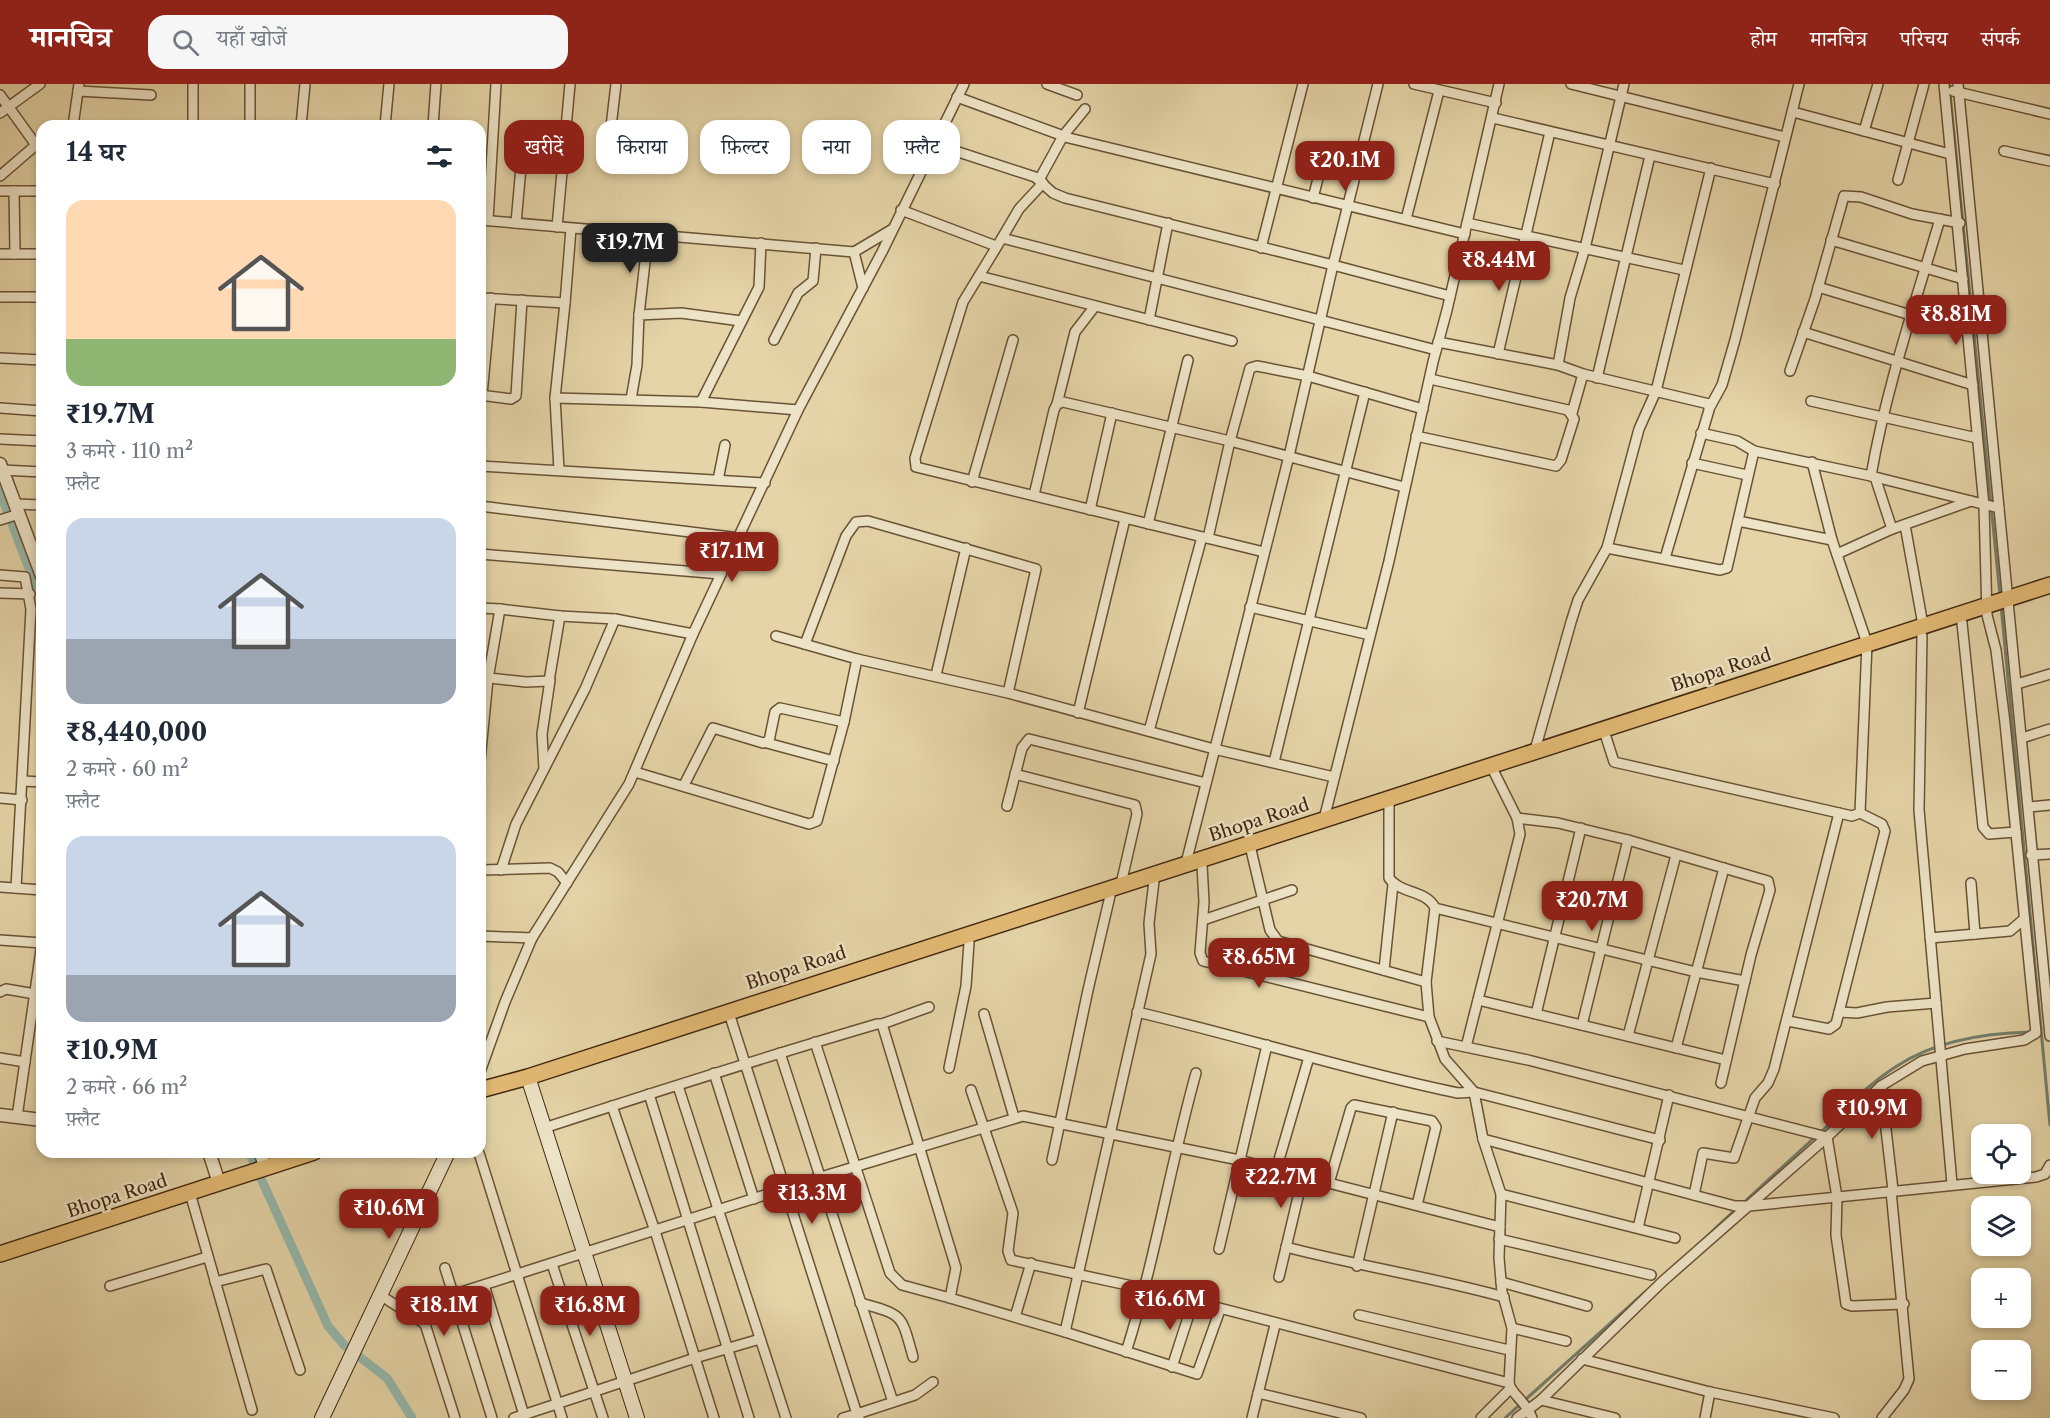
<!DOCTYPE html>
<html lang="hi">
<meta charset="utf-8">
<style>
body{margin:0;font-family:"Libre Caslon Text","Noto Serif Devanagari",serif;background:#f6f6f7;color:#1f2937;height:100vh;display:flex;flex-direction:column;font-size:22px;white-space:nowrap}
*{box-sizing:border-box;margin:0}
p{font-size:20px;color:#747a83}
.icon{flex:none;width:33px;height:33px;fill:none;stroke:currentColor;stroke-width:2;stroke-linecap:round;stroke-linejoin:round}
.map{position:relative;flex:1;overflow:hidden}
.sheet{position:absolute;left:36px;top:36px;width:450px;height:1038px;display:flex;flex-direction:column;background:#fff;border-radius:18px;box-shadow:0 3px 9px #0003}
.sheet>*{flex:none}
.top-card{position:absolute;left:504px;top:36px;width:570px;height:54px;display:flex;gap:12px}
.fabs{position:absolute;left:1971px;top:1040px;display:grid;gap:12px}
.fabs a{display:grid;place-items:center;width:60px;height:60px;border-radius:12px;background:#fff;box-shadow:0 3px 9px #0003;font-size:30px}
.price{position:absolute;translate:-50% -51px;padding:0 14px;border-radius:12px;background:#8f2418;color:#fff;font-size:20px;line-height:39px;filter:drop-shadow(0 2px 3px #0008)}
.price::after{content:'';position:absolute;left:50%;top:36px;width:18px;height:14px;margin-left:-9px;background:inherit;clip-path:polygon(0 0,100% 0,50% 100%)}
.price.current{background:#222;color:#fff}
ul{padding:0;list-style:none}
li{display:grid;align-content:center;gap:12px;height:318px;padding:0 30px}
li span{display:grid;place-items:center;height:186px;border-radius:18px;color:#555}
li>.icon{margin-inline-start:auto}
span .icon{width:108px;height:108px;fill:#fffc;stroke-width:1}
li b{font-size:26px}
h2{display:flex;justify-content:space-between;align-items:center;height:72px;padding:0 30px;font-size:26px}
.tag{padding:0 21px;border-radius:18px;background:#fff;box-shadow:0 3px 9px #0003;font-size:21px;line-height:54px}
.tag.current{background:#8f2418;color:#fff}
header{display:flex;align-items:center;gap:36px;box-sizing:border-box;height:84px;padding:0 30px;background:#8f2418;color:#fff}
header strong{font-size:28px}
nav{display:flex;gap:33px;margin-inline-start:auto;font-size:21px}
.search{width:420px;height:54px;background:#f6f6f7;display:flex;align-items:center;gap:15px;box-sizing:border-box;padding:0 21px;border-radius:18px;color:#747a83;font-size:22px}
.map>svg:first-child{display:block}
.lines{fill:none;stroke-linecap:round;stroke-linejoin:round}
.stream{stroke:#737e6d;stroke-width:3}
.canal{stroke:#95b8ab;stroke-width:9}
.minor-casing{stroke:#6a5235;stroke-width:12}
.tertiary-casing{stroke:#6a5235;stroke-width:15}
.secondary-casing{stroke:#41260f;stroke-width:16}
.primary-casing{stroke:#41260f;stroke-width:18}
.minor{stroke:#ede3c6;stroke-width:9}
.tertiary{stroke:#ede3c6;stroke-width:12}
.secondary{stroke:#ede3c6;stroke-width:14}
.primary{stroke:#e2ba74;stroke-width:15}
.labels{text-anchor:middle;stroke-width:4.5;stroke-linejoin:round;paint-order:stroke}
.street-label{font-size:18px;fill:#41260f;stroke:#ede3c6}
</style>
<header>
<strong>मानचित्र</strong>
<div class="search"><svg class="icon" aria-label="search" viewBox="0 0 24 24"><circle cx="10" cy="10" r="6"/><path d="M15 15l6 6"/></svg>यहाँ खोजें</div>
<nav><a>होम</a><a>मानचित्र</a><a>परिचय</a><a>संपर्क</a></nav>
</header>
<div class="map">
<svg width="2050" height="1334" viewBox="0 0 2050 1334">
<rect width="100%" height="100%" fill="#e4d4a7"/>
<filter id="stains"><feTurbulence type="fractalNoise" baseFrequency=".00333" numOctaves="4"/><feColorMatrix values="0 0 0 0 .2 0 0 0 0 .09 0 0 0 0 .02 0 0 0 .5 -.17"/></filter>
<radialGradient id="worn" r=".72"><stop offset=".6" stop-color="#630" stop-opacity="0"/><stop offset="1" stop-color="#630" stop-opacity=".3"/></radialGradient>
<g class="lines">
<g class="stream">
<path d="M1949,0l51,511"/>
<path d="M2001,521l49,520"/>
<path d="M1820,1049c24,-23 48,-49 77,-67 38,-25 90,-33 134,-34"/>
<path d="M1742,1120l73,-67"/>
<path d="M1703,1156l34,-32"/>
<path d="M1505,1334l141,-127"/>
</g>
<g class="canal">
<path d="M0,408l42,111"/>
<path d="M249,1068l79,174 16,19 43,33 25,40"/>
</g>
<g class="minor-casing">
<g id="minor">
<path d="M1047,0l30,11"/>
<path d="M1414,0l82,19"/>
<path d="M1571,0l214,53"/>
<path d="M1958,0l92,952"/>
<path d="M78,7l73,4"/>
<path d="M1953,7l97,23"/>
<path d="M0,11l36,50 -36,31"/>
<path d="M957,13l112,41 396,96"/>
<path d="M1793,28l157,42"/>
<path d="M0,29l40,-29"/>
<path d="M1493,34l282,66"/>
<path d="M73,42l6,-42"/>
<path d="M193,42v-42"/>
<path d="M250,42v-42"/>
<path d="M301,42l4,-42"/>
<path d="M385,42l4,-42"/>
<path d="M433,42l3,-42"/>
<path d="M1864,47l14,-47"/>
<path d="M934,60l101,33 18,16 12,5 268,67 45,-181"/>
<path d="M2004,67l46,10"/>
<path d="M522,77l40,4"/>
<path d="M607,77l9,-77"/>
<path d="M1039,96l24,-44 22,-27"/>
<path d="M1898,96l26,-96"/>
<path d="M0,107h42"/>
<path d="M14,107l1,63"/>
<path d="M1313,114l11,-43"/>
<path d="M901,126l95,36"/>
<path d="M1406,135l33,-128"/>
<path d="M480,136l374,32"/>
<path d="M488,136l8,-136"/>
<path d="M516,139l7,-78"/>
<path d="M1467,139l217,47"/>
<path d="M557,143l13,-143"/>
<path d="M1002,154l17,-29 24,-26"/>
<path d="M1831,156l132,39"/>
<path d="M1261,164l42,-164"/>
<path d="M0,170h42"/>
<path d="M979,192l253,65"/>
<path d="M1818,203l106,32"/>
<path d="M863,204l-9,-36 37,-22"/>
<path d="M0,213h42"/>
<path d="M480,214l85,5 -10,95 146,4 97,8"/>
<path d="M565,219l6,-74"/>
<path d="M639,231l9,-80"/>
<path d="M1149,236l19,-97"/>
<path d="M1803,248l170,53"/>
<path d="M774,256l24,-47 15,-12 3,-33"/>
<path d="M1438,258l120,23 25,9 126,30v6l-44,148"/>
<path d="M1498,270l52,-222"/>
<path d="M0,274l42,2"/>
<path d="M1558,281l12,-67 15,-50 39,-164"/>
<path d="M1790,287l25,-72 29,-103 17,1 51,17 48,9"/>
<path d="M1597,294l53,-222"/>
<path d="M480,311l31,4 5,-3 6,-96"/>
<path d="M482,311l9,-97"/>
<path d="M555,314l4,72"/>
<path d="M631,315l6,-34 2,-50 42,-2 60,8"/>
<path d="M1811,317l166,37"/>
<path d="M701,318l58,-115 2,-44"/>
<path d="M1057,320l18,-72 20,-26"/>
<path d="M1710,323l12,-22 13,-45 64,-256"/>
<path d="M0,324l42,3"/>
<path d="M1572,329l11,-39"/>
<path d="M1701,349l36,8 17,10 117,25 128,32"/>
<path d="M1416,352l140,30 5,-6 13,-41 -6,-9 -138,-31"/>
<path d="M0,355l42,2"/>
<path d="M1692,379l55,12"/>
<path d="M480,382l285,17"/>
<path d="M2,386l40,2"/>
<path d="M1871,392c15,-88 44,-172 69,-257"/>
<path d="M1875,393l17,52"/>
<path d="M718,396l7,-35"/>
<path d="M972,398l41,-142"/>
<path d="M1034,411l20,-85 3,-6 6,-2 167,39 174,46"/>
<path d="M15,420l27,1"/>
<path d="M480,422l259,32"/>
<path d="M1090,426l22,-97"/>
<path d="M0,436l19,-6"/>
<path d="M1738,437l94,19"/>
<path d="M1148,440l40,-164"/>
<path d="M1905,441l18,100"/>
<path d="M1208,454l22,-97 20,-73 7,-2 51,10 115,33"/>
<path d="M1607,464l113,22 7,-2 27,-117"/>
<path d="M1264,468l-348,-85 -1,-9 48,-156 39,-64 434,112"/>
<path d="M480,470l241,20"/>
<path d="M1837,470l55,-25 79,-28"/>
<path d="M0,491l25,2 6,32 -15,279"/>
<path d="M0,509l30,1"/>
<path d="M1250,523l120,28"/>
<path d="M480,524l20,1 -12,70 -8,82"/>
<path d="M500,525l60,7 55,3"/>
<path d="M1962,539l21,204 6,7 27,-2"/>
<path d="M1922,552l-3,174 33,374"/>
<path d="M805,560l41,-108 10,-14 12,-1 168,48 -28,124 -151,-34"/>
<path d="M936,591l30,-127"/>
<path d="M480,593l46,5 23,-1 11,-65"/>
<path d="M2017,600l33,-10"/>
<path d="M1008,609l206,56 120,28"/>
<path d="M1078,629l47,-194"/>
<path d="M1149,647l53,-194"/>
<path d="M1606,653l8,25 238,54 8,-3 7,-170 -35,-103 -20,-78"/>
<path d="M2022,654l28,-9"/>
<path d="M767,659l67,18"/>
<path d="M1535,666l36,-128 7,-22 29,-52 32,-119 17,-38 55,-223"/>
<path d="M1274,678l91,-370"/>
<path d="M544,685l-2,-35 8,-54"/>
<path d="M635,688l174,52 8,-3 27,-99 13,-63 -81,-23"/>
<path d="M1015,690l120,31 2,9 -16,70"/>
<path d="M23,697l19,1"/>
<path d="M684,701l29,-57 50,15 6,-2 6,-29 5,-4 64,14"/>
<path d="M0,714l22,2"/>
<path d="M1389,714v80c11,16 38,12 46,30l-9,74 3,35 16,42 29,33 9,47 18,55 -2,64 3,34 10,36 -3,55c2,11 17,18 23,35"/>
<path d="M1007,722l15,-58 7,-9 177,44"/>
<path d="M2029,723l21,-2"/>
<path d="M1517,734l41,5 70,17 140,41 2,9 -19,65 -30,128"/>
<path d="M1324,735l65,-258 44,-199 14,-52 52,-226"/>
<path d="M1251,766l19,80 8,11 148,41"/>
<path d="M2031,771l19,-1"/>
<path d="M1186,779l103,-407 44,-191 117,31"/>
<path d="M1202,781l2,37 -4,51 3,8 226,56"/>
<path d="M480,786l70,-2 8,4 9,11"/>
<path d="M501,786l15,-46 69,-135 30,-70 78,15"/>
<path d="M1971,799l4,51"/>
<path d="M0,803l42,3"/>
<path d="M1435,824l261,64 49,9"/>
<path d="M1203,836l89,-30"/>
<path d="M480,852l52,2"/>
<path d="M1930,854l80,-7 14,-12"/>
<path d="M0,856l42,3"/>
<path d="M1384,886l9,-86"/>
<path d="M0,908l6,-3 29,5"/>
<path d="M1478,916l248,60"/>
<path d="M728,926l129,404 -14,4"/>
<path d="M1137,928c107,25 213,59 321,81l16,-1 186,48"/>
<path d="M1839,928l18,1 30,-6 49,-4"/>
<path d="M984,930l30,103"/>
<path d="M1536,930l45,-186"/>
<path d="M1788,937l41,8 7,-5 49,-193 -3,-7 -22,-11"/>
<path d="M882,940l47,-17"/>
<path d="M1582,941l46,-185"/>
<path d="M1628,952l48,-181"/>
<path d="M1437,957l91,19 299,77 10,60 -1,38 10,69 6,2 52,-2"/>
<path d="M1466,963l54,-213 -3,-16 -23,-46"/>
<path d="M1676,964l48,-180"/>
<path d="M780,969l113,349"/>
<path d="M0,974l25,4"/>
<path d="M949,984l17,-82 3,-44"/>
<path d="M480,988l25,-70 27,-64 97,-154 64,-150 105,-224 84,-158 82,-168"/>
<path d="M714,989l40,126"/>
<path d="M678,1002l108,332"/>
<path d="M1881,1002l12,104"/>
<path d="M971,1006l42,123 -5,38 3,9 135,29 363,94"/>
<path d="M649,1010l100,324"/>
<path d="M612,1022l43,125 59,187"/>
<path d="M17,1033l25,-174"/>
<path d="M544,1044c111,-36 221,-71 333,-104h5l74,244 -6,30 -48,-13 -12,-12 -75,-231"/>
<path d="M1483,1055l252,67h14l287,-29 9,-3 5,-9"/>
<path d="M479,1069l83,265"/>
<path d="M1052,1076l36,-170 22,-94"/>
<path d="M1276,1086l33,-113"/>
<path d="M1329,1099l22,-75 3,-3 78,16 4,6 -19,78"/>
<path d="M190,1109l62,217"/>
<path d="M1501,1110l174,44"/>
<path d="M1694,1111l9,-42 31,5 21,-60 13,-15 6,-14 65,-256"/>
<path d="M1638,1144l31,-133"/>
<path d="M1499,1155l152,36"/>
<path d="M1286,1163c72,19 146,30 218,50"/>
<path d="M1219,1165l48,-204"/>
<path d="M552,1180l51,154"/>
<path d="M1357,1182l36,-154"/>
<path d="M445,1184l47,150"/>
<path d="M1279,1193l24,-101"/>
<path d="M215,1198l51,-13 34,101"/>
<path d="M1501,1198l86,24"/>
<path d="M484,1201l40,130"/>
<path d="M110,1202l97,-29"/>
<path d="M380,1211l45,29 30,94"/>
<path d="M950,1214l115,34 86,-378 -2,-31 5,-42"/>
<path d="M860,1219c44,12 41,11 53,54"/>
<path d="M1359,1231l150,35"/>
<path d="M1015,1233l16,-54"/>
<path d="M422,1236l16,-17 14,-8 369,-118 202,-61 216,44 261,67"/>
<path d="M1512,1244l54,13"/>
<path d="M1065,1248l132,42 23,-64"/>
<path d="M1126,1268c29,-91 44,-186 70,-279"/>
<path d="M1582,1275l128,33 124,26"/>
<path d="M1172,1283l21,-65"/>
<path d="M1258,1309l103,25"/>
<path d="M1541,1316l74,18"/>
<path d="M514,1334l181,-60 65,-19"/>
<path d="M859,1334l-2,-4 58,-19 18,-13"/>
<path d="M1252,1334l23,-93"/>
<path d="M1481,1334l29,-29"/>
<path d="M1517,1334l24,-18 122,-119 164,-144 54,-51 41,-25 43,-12 59,-9 12,-7 -31,-310 -9,-73 -9,-35 -3,-109 -40,-422"/>
<path d="M1705,1334l5,-26"/>
<path d="M1882,1334l22,-28 5,-11 -18,-188"/>
</g>
</g>
<g class="tertiary-casing">
<g id="tertiary">
<path d="M0,380l42,112"/>
<path d="M0,1031l42,5"/>
<path d="M209,1068l10,31"/>
<path d="M260,1068l6,16"/>
</g>
</g>
<g class="secondary-casing">
<g id="secondary">
<path d="M528,993l109,341"/>
<path d="M322,1334l126,-266"/>
</g>
</g>
<g class="primary-casing">
<g id="primary">
<path d="M480,1006l48,-13 1522,-492"/>
<path d="M0,1170l314,-102"/>
</g>
</g>
<use href="#minor" class="minor"/>
<use href="#tertiary" class="tertiary"/>
<use href="#secondary" class="secondary"/>
<use href="#primary" class="primary"/>
</g>
<g class="labels">
<g class="street-label">
<text transform="translate(1721 586) rotate(-18)" y="6">Bhopa Road</text>
<text transform="translate(1259 736) rotate(-18)" y="6">Bhopa Road</text>
<text transform="translate(796 884) rotate(-18)" y="6">Bhopa Road</text>
<text transform="translate(117 1112) rotate(-18)" y="6">Bhopa Road</text>
</g>
</g>
<rect width="100%" height="100%" filter="url(#stains)"/>
<rect width="100%" height="100%" fill="url(#worn)"/>
</svg>
<div class="fabs">
<a><svg class="icon" aria-label="locate" viewBox="0 0 24 24"><circle cx="12" cy="12" r="6"/><path d="M12 2v4M12 18v4M2 12h4M18 12h4"/></svg></a>
<a><svg class="icon" aria-label="layers" viewBox="0 0 24 24"><path d="M12 4l9 5-9 5-9-5zM3 14l9 5 9-5"/></svg></a>
<a>+</a>
<a>−</a>
</div>
<b class="price" style="left:1345px;top:108px">₹20.1M</b>
<b class="price current" style="left:630px;top:190px">₹19.7M</b>
<b class="price" style="left:1499px;top:208px">₹8.44M</b>
<b class="price" style="left:1956px;top:262px">₹8.81M</b>
<b class="price" style="left:732px;top:499px">₹17.1M</b>
<b class="price" style="left:1592px;top:848px">₹20.7M</b>
<b class="price" style="left:1259px;top:905px">₹8.65M</b>
<b class="price" style="left:1872px;top:1056px">₹10.9M</b>
<b class="price" style="left:1281px;top:1125px">₹22.7M</b>
<b class="price" style="left:812px;top:1141px">₹13.3M</b>
<b class="price" style="left:389px;top:1156px">₹10.6M</b>
<b class="price" style="left:1170px;top:1247px">₹16.6M</b>
<b class="price" style="left:444px;top:1253px">₹18.1M</b>
<b class="price" style="left:590px;top:1253px">₹16.8M</b>
<div class="top-card">
<a class="tag current">खरीदें</a>
<a class="tag">किराया</a>
<a class="tag">फ़िल्टर</a>
<a class="tag">नया</a>
<a class="tag">फ़्लैट</a>
</div>
<section class="sheet">
<h2>14 घर<svg class="icon" aria-label="filters" viewBox="0 0 24 24"><path d="M4 7h16M4 17h16"/><circle cx="9" cy="7" r="2"/><circle cx="15" cy="17" r="2"/></svg></h2>
<ul>
<li><span style="background:linear-gradient(#ffd9b3 75%,#8fb573 0)"><svg class="icon" aria-label="home" viewBox="0 0 24 24"><path d="M3 11l9-7 9 7M6 9v11h12V9"/></svg></span><div><b>₹19.7M</b><p>3 कमरे · 110 m²</p><p>फ़्लैट</p></div></li>
<li><span style="background:linear-gradient(#c9d6e8 65%,#9aa5b1 0)"><svg class="icon" aria-label="home" viewBox="0 0 24 24"><path d="M3 11l9-7 9 7M6 9v11h12V9"/></svg></span><div><b>₹8,440,000</b><p>2 कमरे · 60 m²</p><p>फ़्लैट</p></div></li>
<li><span style="background:linear-gradient(#c9d6e8 75%,#9aa5b1 0)"><svg class="icon" aria-label="home" viewBox="0 0 24 24"><path d="M3 11l9-7 9 7M6 9v11h12V9"/></svg></span><div><b>₹10.9M</b><p>2 कमरे · 66 m²</p><p>फ़्लैट</p></div></li>
</ul>
</section>
</div>
